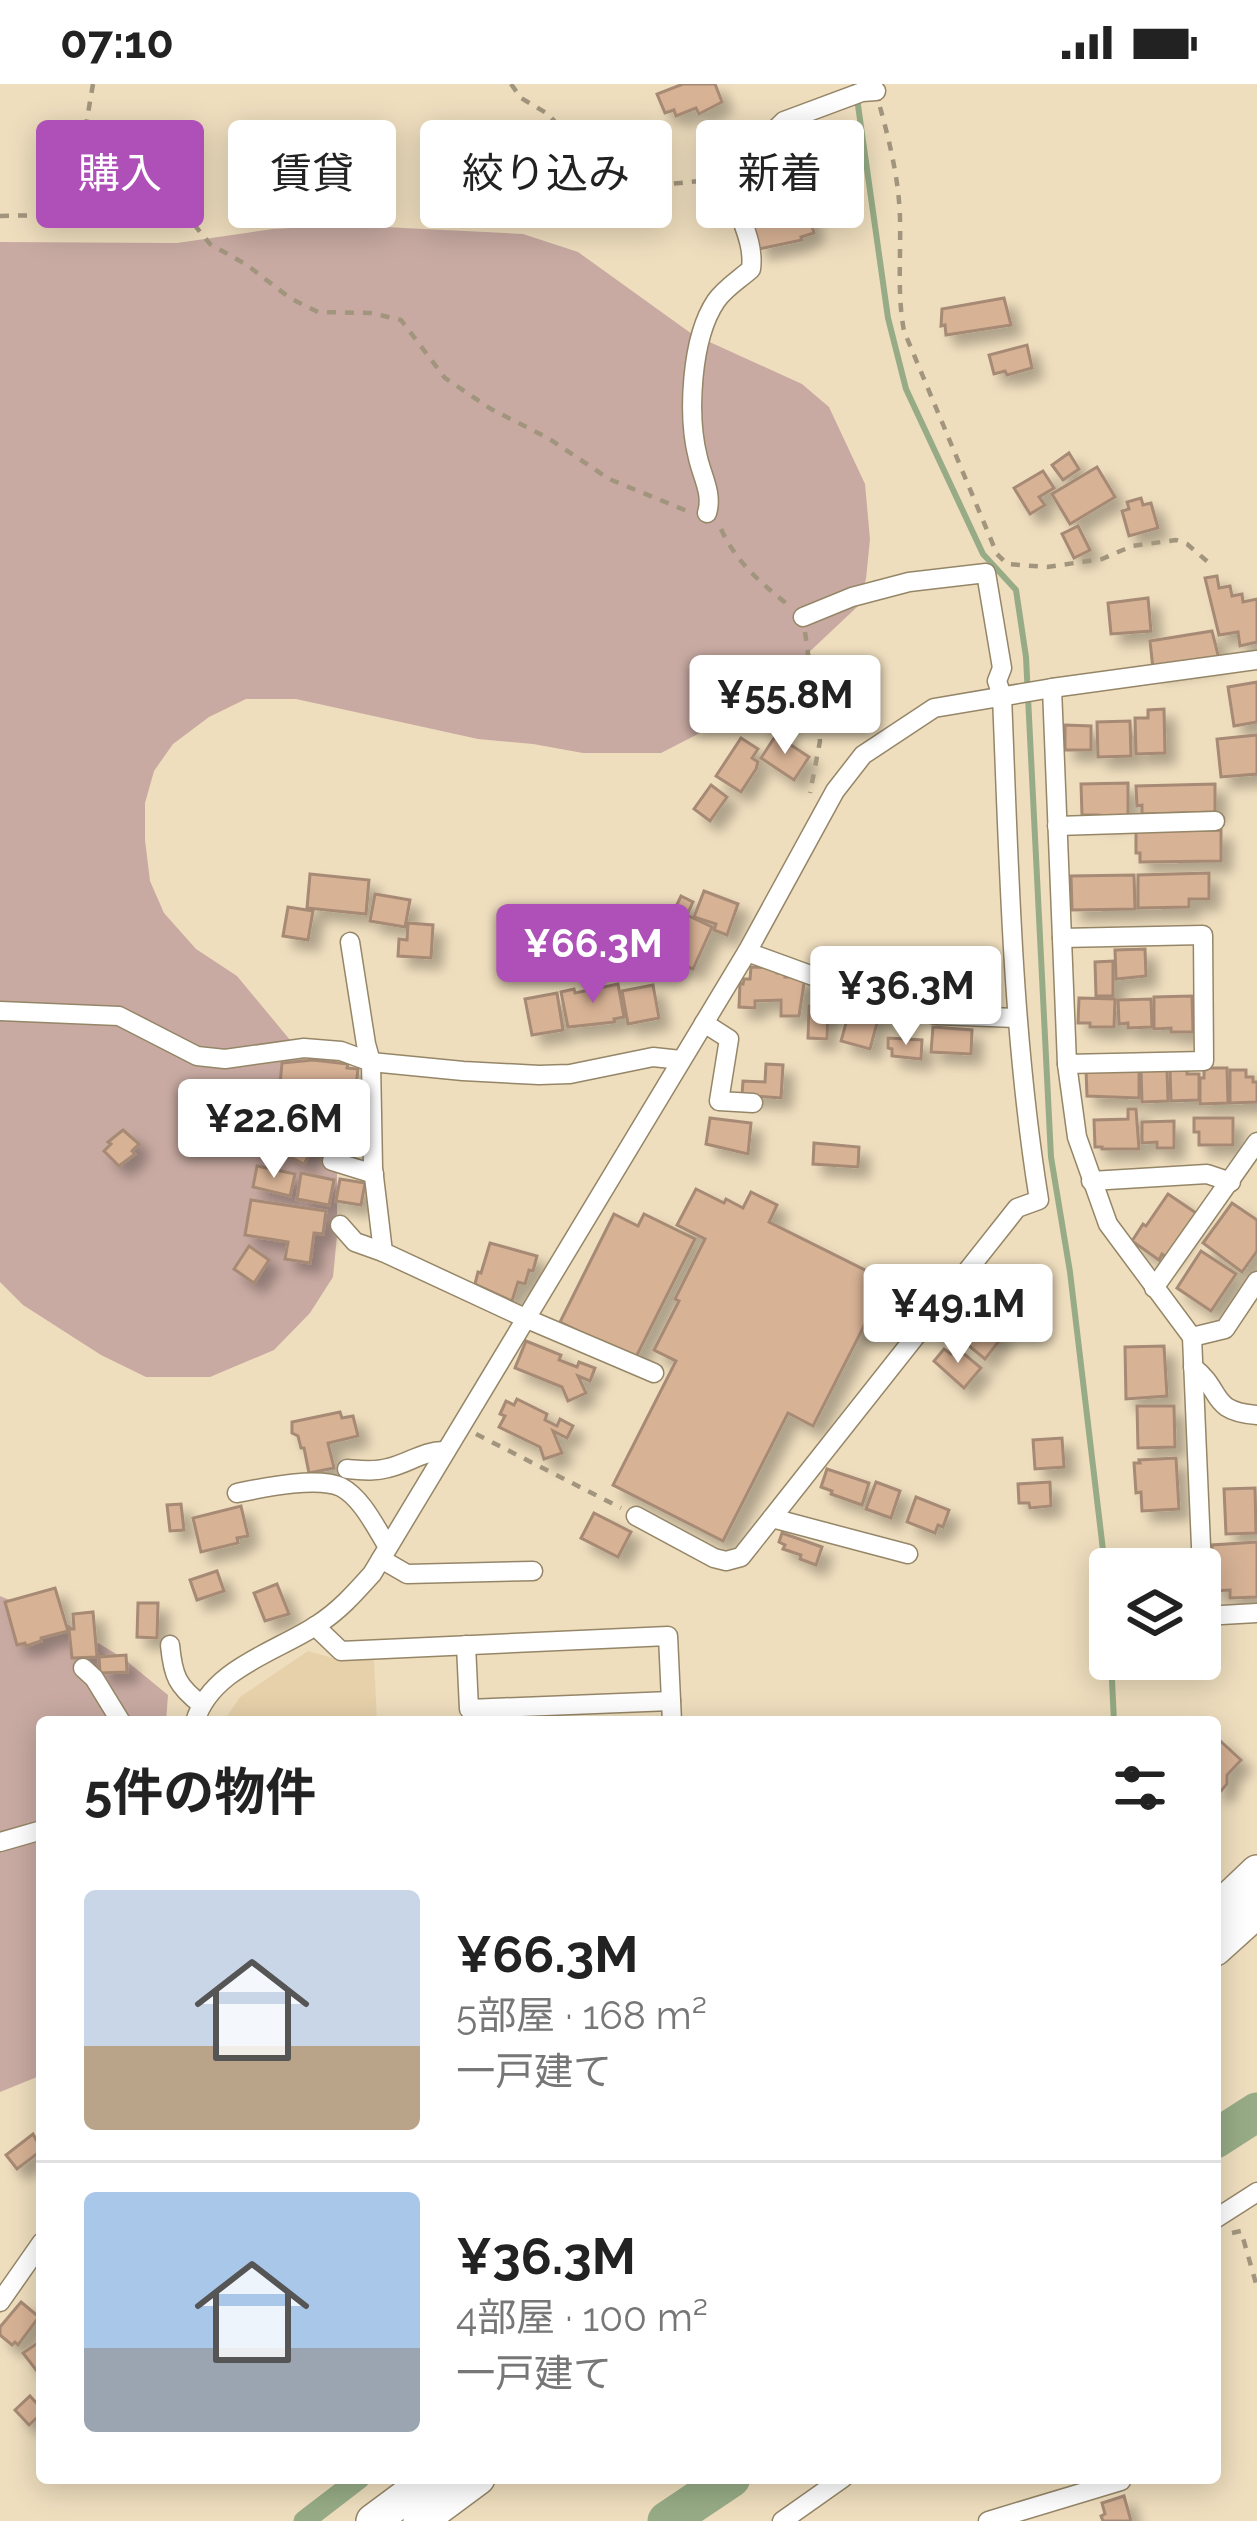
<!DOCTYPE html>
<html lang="ja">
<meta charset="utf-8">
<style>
body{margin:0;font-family:Raleway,"Noto Sans JP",sans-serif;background:#f6f6f6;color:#222;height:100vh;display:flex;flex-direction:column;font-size:45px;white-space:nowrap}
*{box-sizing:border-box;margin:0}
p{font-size:39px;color:#767676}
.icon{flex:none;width:66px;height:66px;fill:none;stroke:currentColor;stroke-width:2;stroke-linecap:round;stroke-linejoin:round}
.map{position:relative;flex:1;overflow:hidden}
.sheet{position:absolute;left:36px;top:1632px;width:1185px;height:768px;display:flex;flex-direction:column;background:#fff;border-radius:12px;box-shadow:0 6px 30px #0003}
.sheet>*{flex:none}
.top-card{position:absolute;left:36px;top:36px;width:1185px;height:108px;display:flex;gap:24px}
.tools{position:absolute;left:1089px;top:1464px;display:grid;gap:24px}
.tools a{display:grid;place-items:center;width:132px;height:132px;border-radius:12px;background:#fff;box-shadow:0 6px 30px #0003;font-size:60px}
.price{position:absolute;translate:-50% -102px;padding:0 27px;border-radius:12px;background:#fff;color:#222;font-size:39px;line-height:78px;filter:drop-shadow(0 3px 6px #0008)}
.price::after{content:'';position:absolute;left:50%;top:72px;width:36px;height:27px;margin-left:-18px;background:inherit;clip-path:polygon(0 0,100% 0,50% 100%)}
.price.active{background:#af50b9;color:#fff}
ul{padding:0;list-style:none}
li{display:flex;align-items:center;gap:36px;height:300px;padding:0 48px}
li+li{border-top:3px solid #e0e0e0}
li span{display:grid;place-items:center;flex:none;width:336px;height:240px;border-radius:12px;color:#555}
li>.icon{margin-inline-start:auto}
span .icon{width:144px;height:144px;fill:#fffc;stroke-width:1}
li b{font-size:51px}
h2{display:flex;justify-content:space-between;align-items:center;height:144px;padding:0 48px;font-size:51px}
.chip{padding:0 42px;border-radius:12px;background:#fff;box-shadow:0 6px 30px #0003;font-size:42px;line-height:108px}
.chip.active{background:#af50b9;color:#fff}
.status{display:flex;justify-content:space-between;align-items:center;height:84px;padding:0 60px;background:#fff;direction:ltr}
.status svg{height:33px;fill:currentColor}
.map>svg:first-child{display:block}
.built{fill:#e6d1aa}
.green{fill:#c8aaa2}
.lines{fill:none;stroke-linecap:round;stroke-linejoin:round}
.stream{stroke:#97ac86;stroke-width:6}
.canal{stroke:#97ac86;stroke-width:21}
.river{stroke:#97ac86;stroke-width:39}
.building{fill:#d7b295;stroke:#a68a74;stroke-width:3;filter:url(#shadow)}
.street-casing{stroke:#958668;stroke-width:21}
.highway-casing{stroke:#958668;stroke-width:36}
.path{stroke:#a1957d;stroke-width:4.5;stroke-dasharray:9 9;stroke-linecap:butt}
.street{stroke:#fff;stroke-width:18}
.highway{stroke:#fff;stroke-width:33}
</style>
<div class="status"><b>07:10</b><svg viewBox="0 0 49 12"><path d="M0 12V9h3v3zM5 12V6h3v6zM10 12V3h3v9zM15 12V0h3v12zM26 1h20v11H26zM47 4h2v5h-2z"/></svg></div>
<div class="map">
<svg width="1257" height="2437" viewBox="0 0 1257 2437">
<defs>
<filter id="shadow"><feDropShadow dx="10" dy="10" stdDeviation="6" flood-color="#0004"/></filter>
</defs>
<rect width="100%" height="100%" fill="#efdebe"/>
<path class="built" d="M308,1567l28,8h38l3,63h-154l17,-25z"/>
<g class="green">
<path d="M345,141l178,9 55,18 114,82 110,50 27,23 36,77 5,55 -4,40 -9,28 -87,82 -37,27 -72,37h-78l-50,-9 -55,-5 -182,-40h-50l-37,18 -36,27 -19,27 -9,32v37l5,41 14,32 32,36 41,27 68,82 32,64v114l-4,41 -23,36 -36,37 -64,27h-64l-45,-22 -78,-50 -23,-23v-1040l177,1 96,-14z"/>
<path d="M0,1512l63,26 60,36 45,37 -2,27h-124v353l-42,17z"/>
</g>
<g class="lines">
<g class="stream">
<path d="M855,0l33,234 18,71 77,165 33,36 10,67 25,500 19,115 37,312 3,59"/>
<path d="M1111,1575l3,63"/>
</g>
<path class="canal" d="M304,2437l56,-43"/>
<g class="river">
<path d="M1215,2055l42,-27"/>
<path d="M667,2437l64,-43"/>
</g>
</g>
<g class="building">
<path d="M683,0h32l7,18 -23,12 -3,-6 -20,8 -2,-6 -9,3 -8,-19z"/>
<path d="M799,69l7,25 -19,5 1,6 -43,11 -7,-25 18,-5 -3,-10 21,-6 2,6z"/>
<path d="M806,120l8,29 -13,4 1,3 -43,9 -7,-29 18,-5 -1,-5 13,-5 2,6z"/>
<path d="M1004,214l7,27 -65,10 -1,-10 -4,1 1,-17z"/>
<path d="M1027,261l5,23 -25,7 -2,-4 -11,3 -5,-19z"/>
<path d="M1069,369l10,16 -16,11 -11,-15z"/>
<path d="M1097,383l18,30 -45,27 -18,-30z"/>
<path d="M1043,387l11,17 -15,9 6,8 -15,9 -16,-26z"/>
<path d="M1141,414l2,7 8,-2 7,25 -29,8 -7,-25 7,-2 -2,-7z"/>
<path d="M1078,442l12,24 -16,8 -12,-24z"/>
<path d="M1217,492l2,12 11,-2 2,10 10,-2 1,8 14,-3v43l-17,4 -2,-14 -19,3 -14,-57z"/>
<path d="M1148,514l3,33 -40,3 -3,-31z"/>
<path d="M1212,547l7,28 -66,10 -3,-28z"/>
<path d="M1257,598v40l-23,4 -6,-39z"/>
<path d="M1164,625l1,44 -29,1 -1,-36h13v-8z"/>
<path d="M1130,637l1,35 -33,1 -1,-35z"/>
<path d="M1065,641l26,1v24h-26z"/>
<path d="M776,651l33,22 -15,23 -33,-22z"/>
<path d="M1257,651v39l-36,3 -4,-38z"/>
<path d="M741,654l17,11 -6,9 6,4 -2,7 -15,23 -25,-16z"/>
<path d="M1128,699v32l-29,5v-5h-17l-1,-31z"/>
<path d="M1215,700v28l-73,2v-9l-5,1 -1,-20z"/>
<path d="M711,701l16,12 -17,24 -16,-12z"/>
<path d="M1221,746v31l-81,1v-9h-4v-22z"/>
<path d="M1209,789v26h-20v8l-51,1v-33z"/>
<path d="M310,790l59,6 -3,34 -59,-6z"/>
<path d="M1134,791l1,34 -63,1 -1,-34z"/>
<path d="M704,807l34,13 -11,31 -13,-5 2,-6 -22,-7z"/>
<path d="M375,810l35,6 -5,27 -35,-6z"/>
<path d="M681,812l12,6 -6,13 25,12 -19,42 -31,-13 11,-24 -7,-4z"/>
<path d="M288,823l25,4 -5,29 -25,-4z"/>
<path d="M408,839l25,2 -2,33 -33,-2 1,-17 8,1z"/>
<path d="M1145,865l1,27 -30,3 -1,-29z"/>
<path d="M1113,877v35h-17l-1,-34z"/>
<path d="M751,883l26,1v5h8v4h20l-6,39h-18v-16l-26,1v7l-16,-1 1,-24 3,1 1,-5h6z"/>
<path d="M618,900l6,33 -10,2 1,3 -47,5 -7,-35 13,-3 1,4z"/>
<path d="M653,901l6,33 -31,6 -6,-33z"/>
<path d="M557,909l6,37 -31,5 -7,-36z"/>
<path d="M1192,912l1,36h-22v-4l-17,1v-32z"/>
<path d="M1079,914l36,1 -1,28h-24v-4h-12z"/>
<path d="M1151,915l1,28 -24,1v-5l-9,1 -1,-24z"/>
<path d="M851,921l29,7 -10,37 -29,-8z"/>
<path d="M809,922h19l-1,33 -19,-1z"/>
<path d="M933,943l39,3 -1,24 -40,-2z"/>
<path d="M888,954l34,2 -1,19 -29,-3v-7l-4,-1z"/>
<path d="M313,976l35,4 -1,4 11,1 -4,35 -27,-3v-6l-20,-2 -1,5 -27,-3 3,-32z"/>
<path d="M766,980l17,1 -2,33 -39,-3 1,-14 22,1z"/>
<path d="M1204,984h23l1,35 -28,1v-26h4z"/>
<path d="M1086,986h53v28l-52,-2z"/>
<path d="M1167,986l1,31 -26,1 -1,-31z"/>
<path d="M1170,986h17v4h12v26l-28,1z"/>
<path d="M1230,986h16v7h7v5h4v20l-27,1z"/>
<path d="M295,1021l33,17 -24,42 -31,-16z"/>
<path d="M1128,1025h8l3,40h-37v-2h-7l-1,-27 34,-1z"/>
<path d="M710,1034l41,5 -3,31 -42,-10z"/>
<path d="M1194,1034h39v27h-34v-13h-5z"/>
<path d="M1174,1037v27h-17v-6l-15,1v-21z"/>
<path d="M123,1046l16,14 -7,7 3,3 -16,12 -15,-15 7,-7 -3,-2z"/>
<path d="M814,1059l45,4 -1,20 -45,-3z"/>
<path d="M257,1082l38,8 -5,22 -37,-9z"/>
<path d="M301,1089l33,7 -5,25 -32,-6z"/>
<path d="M340,1095l25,4 -4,22 -25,-4z"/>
<path d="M696,1105l28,14 2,-4 17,9 8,-16 26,13 -8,17 118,59 -74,145 -25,-13 -65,128 -110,-56 63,-124 -22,-11 25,-49 -4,-2 30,-60 -28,-14z"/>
<path d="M1168,1110l28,19 -30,44 -4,-3 -3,6 -27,-19 11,-17 3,2z"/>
<path d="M251,1116l75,11 -3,23 -9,-1 -4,30 -25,-4 3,-17 -43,-7z"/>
<path d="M1232,1119l25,17v31l-15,21 -39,-29z"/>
<path d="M614,1130l24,12 6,-12 51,25 -60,120 -75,-37z"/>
<path d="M490,1159l47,13 -4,15 -4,-1 -4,14 -7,-2 -6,19 -37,-17 3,-12 3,1z"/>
<path d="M249,1162l20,14 -15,23 -20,-14z"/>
<path d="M1201,1167l35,23 -25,37 -34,-23z"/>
<path d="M981,1235l22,17 -18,23 -22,-18z"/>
<path d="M526,1257l35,14 -2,5 18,7 2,-5 16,6 -5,13 -12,-5 8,17 -18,8 -6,-14 -47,-19z"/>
<path d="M1164,1262l3,50 -41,3 -1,-52z"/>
<path d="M957,1264l24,20 -17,20 -30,-27 10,-12 7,5z"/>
<path d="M517,1315l30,15 -2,6 12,6 3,-7 13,7 -6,12 -14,-7 9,22 -18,6 -4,-12 -41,-20 6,-11 -5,-2 6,-13 8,4z"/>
<path d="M1137,1322h37l1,41 -37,1z"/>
<path d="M340,1328l2,6 11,-2 5,20 -30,7 6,25 -25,5 -5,-25h-3l-3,-12 -6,-3v-11z"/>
<path d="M1062,1354l2,29 -29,2 -2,-29z"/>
<path d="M1176,1374l3,51 -37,2 -1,-19 -5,1 -2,-30h6l-1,-3z"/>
<path d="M827,1385l42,14 -7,22 -31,-11 1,-3 -11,-4z"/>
<path d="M876,1398l24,9 -9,27 -25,-9z"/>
<path d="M1050,1398l1,24 -21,2 -1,-5h-10l-1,-19z"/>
<path d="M1255,1404l1,45 -30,1 -2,-45z"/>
<path d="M916,1413l33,13 -6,17 -5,-2 -3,8 -28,-11z"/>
<path d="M181,1420l3,26 -14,1 -3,-26z"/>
<path d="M241,1422l7,30 -11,2 1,5 -37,9 -8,-34z"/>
<path d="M594,1429l37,19 -13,25 -37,-19z"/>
<path d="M782,1449l40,14 -6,18 -16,-6 1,-4 -18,-6 2,-4 -6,-3z"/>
<path d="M1257,1458v55l-27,1v-8l-16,1 -2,-46z"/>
<path d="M217,1487l7,20 -27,9 -7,-20z"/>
<path d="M277,1500l12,30 -24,7 -11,-28z"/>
<path d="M55,1504l13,43 -27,7v3l-15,5 -1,-3 -8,2 -12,-43z"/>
<path d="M138,1519h20l-1,35 -20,-1z"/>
<path d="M93,1528l4,45 -25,1 -3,-29h5l-1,-15z"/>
<path d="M126,1571l1,17 -27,1 -1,-16z"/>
<path d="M1215,1652l26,24 -14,15v9l-6,7h-6z"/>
<path d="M33,2050l9,16 -25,19 -11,-14z"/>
<path d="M21,2218l18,15 -21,28 -3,-3 -3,3 -12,-10v-8z"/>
<path d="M42,2256v33l-2,2 -17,-22z"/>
<path d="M30,2312l12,13v4l-13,12 -14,-15z"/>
<path d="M1124,2412l7,25h-28l-2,-5 4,-2 -3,-11z"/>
</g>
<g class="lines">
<g class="street-casing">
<g id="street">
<path d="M707,429c6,-19 -5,-37 -9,-55 -11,-43 -7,-120 18,-157 9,-13 24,-22 35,-32 5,-36 -25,-67 -18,-98l51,-50 78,-29 14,-1"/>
<path d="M1052,604l15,376 10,73 31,87 84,113 12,279 53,-3"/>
<path d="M1057,742l158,-5"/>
<path d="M1062,854l141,-3 1,126 -137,3"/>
<path d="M350,858l16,102 5,18 2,106 10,84 142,66 129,55"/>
<path d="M747,868l157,57 33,6 79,3"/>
<path d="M0,927l119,5 78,40 28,3 79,-11 37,3 30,11 92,9 76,4 31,-1 83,-17 28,3"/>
<path d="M704,939l25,16 -10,62 34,2"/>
<path d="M332,1077l42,13"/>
<path d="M1091,1097l116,-7 24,8"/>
<path d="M340,1141l15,17 28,10"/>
<path d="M1154,1204l103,-146"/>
<path d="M1192,1253l33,-8 32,-48"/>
<path d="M1193,1283c31,24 15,44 64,48"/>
<path d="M347,1385c14,1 27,3 41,-1 19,-4 37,-18 57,-17"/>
<path d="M237,1409c25,-5 80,-17 104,-6 21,11 35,41 47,60"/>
<path d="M636,1432l78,42 12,3 15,-4 276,-349 22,-8c-27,-167 -30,-335 -37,-504l-5,-15 5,-13 -16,-95 -77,9 -57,15 -49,20"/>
<path d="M772,1434l136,36"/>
<path d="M381,1475l26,15 126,-3"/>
<path d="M315,1542l26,25 327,-15 4,86"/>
<path d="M170,1561c3,31 7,41 32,60"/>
<path d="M466,1561l3,64 202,-8"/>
<path d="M83,1584l11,10 27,44"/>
<path d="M195,1638c15,-53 81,-70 122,-97 22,-14 38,-32 55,-51l375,-622 88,-161 28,-36 71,-47 118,-20 205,-28"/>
<path d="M0,1758l42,-12"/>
<path d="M1215,2135l42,-27"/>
<path d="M0,2218l42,-60"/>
<path d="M782,2437l61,-43"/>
<path d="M988,2437l133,-40"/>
</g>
</g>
<g class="highway-casing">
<g id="highway">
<path d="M1215,1828l42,-40"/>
<path d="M1215,1865l42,-38"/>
<path d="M373,2437l58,-43"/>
<path d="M420,2437l58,-43"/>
</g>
</g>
<g class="path">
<path d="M93,0l-10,59 3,11 16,31 1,24"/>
<path d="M511,0l10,14 27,16 20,22 42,14 38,30 11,5 52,-5"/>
<path d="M880,23c10,36 19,74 20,111 1,38 -3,76 4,113l93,223 10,10 40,3 55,-8 30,-13 44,-6 11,4 22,19"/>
<path d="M0,132l47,-1 52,-7 57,3 25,5 11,6 18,22 37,21 43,33 28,14 53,1 30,7 44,58 46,31 57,29 61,41 78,32"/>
<path d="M721,445c15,33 39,53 67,76"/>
<path d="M805,548l15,109 -10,52"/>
<path d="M476,1350l145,74"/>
<path d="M1232,2149l9,-2 16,56"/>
</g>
<use href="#street" class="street"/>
<use href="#highway" class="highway"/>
</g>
</svg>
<div class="tools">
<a><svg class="icon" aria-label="layers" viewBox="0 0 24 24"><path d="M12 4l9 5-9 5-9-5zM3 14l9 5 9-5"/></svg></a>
</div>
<b class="price" style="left:785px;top:673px">¥55.8M</b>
<b class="price active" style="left:593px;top:922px">¥66.3M</b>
<b class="price" style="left:906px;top:964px">¥36.3M</b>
<b class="price" style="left:274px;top:1097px">¥22.6M</b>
<b class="price" style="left:958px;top:1282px">¥49.1M</b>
<div class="top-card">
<a class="chip active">購入</a>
<a class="chip">賃貸</a>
<a class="chip">絞り込み</a>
<a class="chip">新着</a>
</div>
<section class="sheet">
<h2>5件の物件<svg class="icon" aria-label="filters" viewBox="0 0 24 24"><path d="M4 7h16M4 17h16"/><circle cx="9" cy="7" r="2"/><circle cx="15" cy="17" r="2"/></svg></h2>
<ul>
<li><span style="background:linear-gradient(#c9d6e8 65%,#b9a48a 0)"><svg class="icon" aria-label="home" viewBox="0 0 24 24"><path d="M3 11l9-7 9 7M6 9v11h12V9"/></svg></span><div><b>¥66.3M</b><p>5部屋 · 168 m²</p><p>一戸建て</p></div></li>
<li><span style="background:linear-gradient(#a9c7e8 65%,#9aa5b1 0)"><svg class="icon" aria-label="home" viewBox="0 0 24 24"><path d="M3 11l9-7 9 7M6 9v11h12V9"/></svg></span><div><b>¥36.3M</b><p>4部屋 · 100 m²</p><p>一戸建て</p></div></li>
</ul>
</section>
</div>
